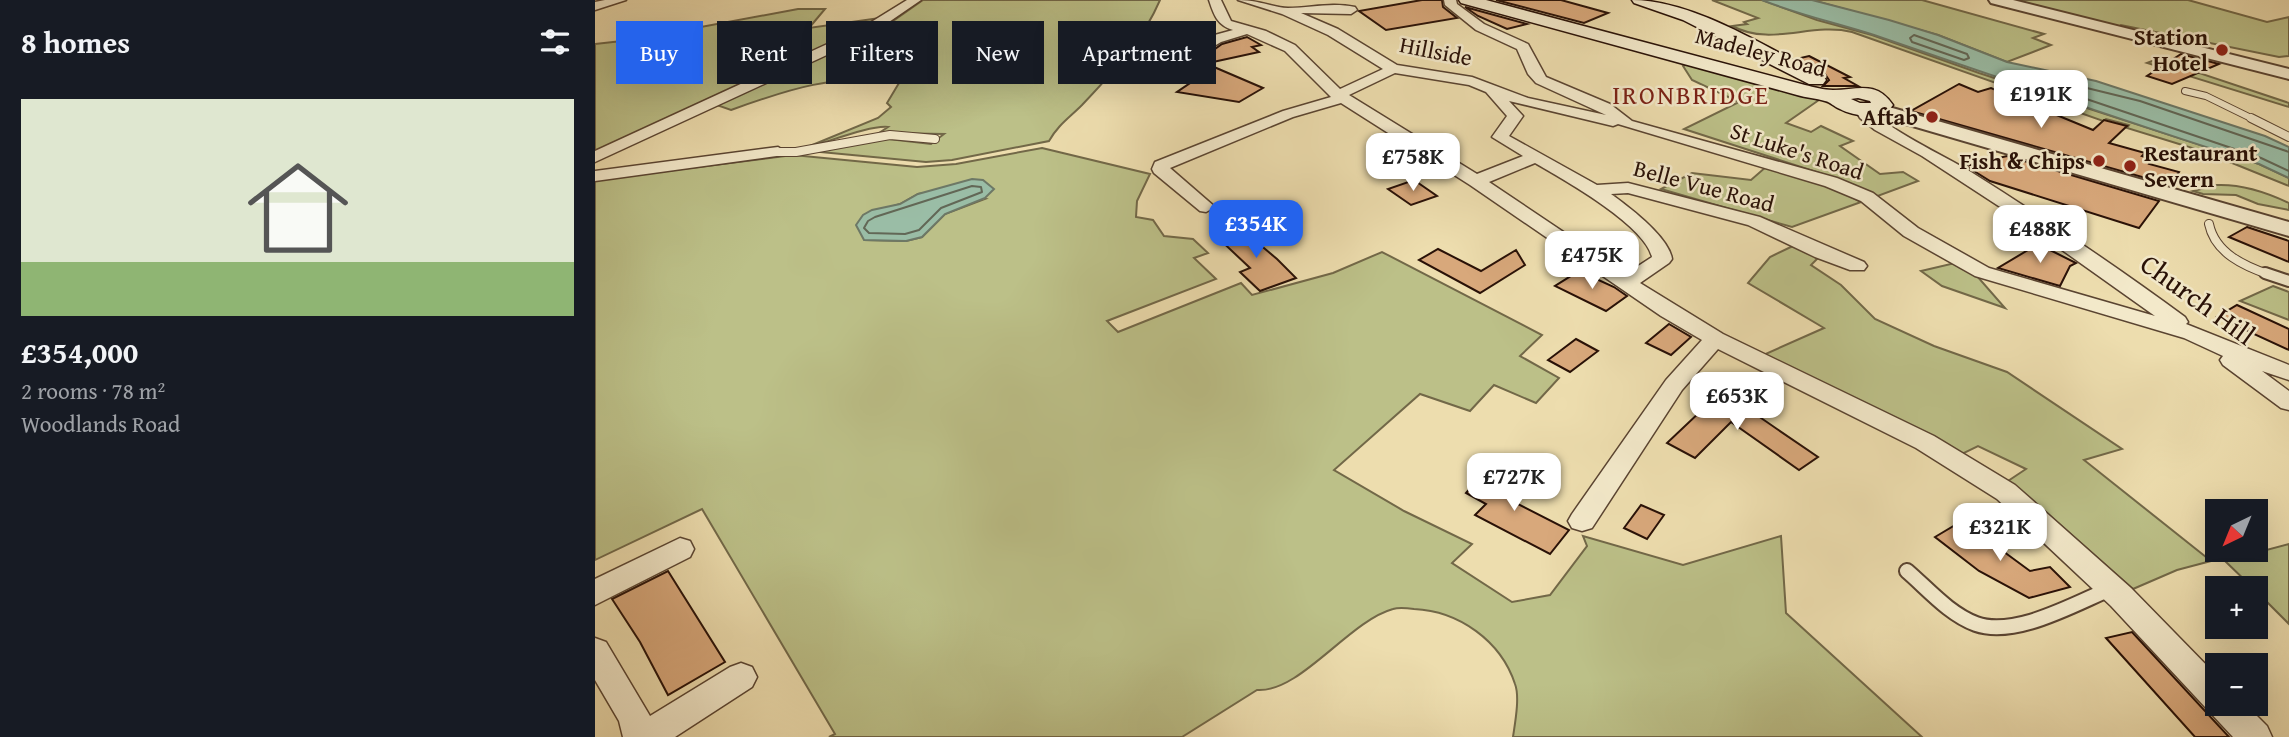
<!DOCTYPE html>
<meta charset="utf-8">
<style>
body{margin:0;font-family:"Gentium Book Plus",serif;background:#20242c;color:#f1f3f6;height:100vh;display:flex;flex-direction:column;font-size:26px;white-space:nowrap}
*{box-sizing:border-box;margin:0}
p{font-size:23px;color:#9ea1a6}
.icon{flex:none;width:38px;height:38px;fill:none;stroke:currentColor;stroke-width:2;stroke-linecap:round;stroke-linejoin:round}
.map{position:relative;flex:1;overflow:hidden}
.sheet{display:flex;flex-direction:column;background:#171b24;width:595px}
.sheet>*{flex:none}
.top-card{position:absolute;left:21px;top:21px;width:665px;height:63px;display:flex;gap:14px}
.needle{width:46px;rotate:223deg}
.buttons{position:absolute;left:1610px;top:499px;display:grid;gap:14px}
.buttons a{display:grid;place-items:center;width:63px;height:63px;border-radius:0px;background:#171b24;box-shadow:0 7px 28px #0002;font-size:35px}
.price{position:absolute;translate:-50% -60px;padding:0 16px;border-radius:14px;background:#fff;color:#222;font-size:23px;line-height:46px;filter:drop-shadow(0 2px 4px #0008)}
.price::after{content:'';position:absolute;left:50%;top:42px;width:21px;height:16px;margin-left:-10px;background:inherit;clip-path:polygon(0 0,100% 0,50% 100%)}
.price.on{background:#2563eb;color:#fff}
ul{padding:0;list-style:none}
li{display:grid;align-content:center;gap:14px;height:371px;padding:0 21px}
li+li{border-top:2px solid #363941}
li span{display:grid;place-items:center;height:217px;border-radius:0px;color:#555}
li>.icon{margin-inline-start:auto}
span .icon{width:126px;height:126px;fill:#fffc;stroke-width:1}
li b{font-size:30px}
h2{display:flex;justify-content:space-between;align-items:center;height:84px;padding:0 21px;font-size:30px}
.tag{padding:0 24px;border-radius:0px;background:#171b24;box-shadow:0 7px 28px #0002;font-size:24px;line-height:63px}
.tag.on{background:#2563eb;color:#fff}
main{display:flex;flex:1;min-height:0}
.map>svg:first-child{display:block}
.green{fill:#bcc088;stroke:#726848;stroke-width:2;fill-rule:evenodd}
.water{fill:#9abda6;stroke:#6d7866;stroke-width:2}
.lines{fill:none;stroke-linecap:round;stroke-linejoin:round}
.shore{stroke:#626756;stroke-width:2}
.building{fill:#d8a87b;stroke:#291107;stroke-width:2}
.service-far3-casing{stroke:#5a4431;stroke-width:8}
.service-far2-casing{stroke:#5a4431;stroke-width:10}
.service-far1-casing{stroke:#5a4431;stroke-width:14}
.service-casing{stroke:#5a4431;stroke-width:18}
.minor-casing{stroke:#5a4431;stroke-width:3}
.tertiary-casing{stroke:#5a4431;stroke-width:4}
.secondary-casing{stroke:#291107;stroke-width:3}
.service-far3{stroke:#f3e9ca;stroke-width:6}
.service-far2{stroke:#f3e9ca;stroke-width:8}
.service-far1{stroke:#f3e9ca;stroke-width:10}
.service{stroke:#f3e9ca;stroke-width:14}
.minor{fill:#f3e9ca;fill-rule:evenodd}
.tertiary{fill:#f3e9ca;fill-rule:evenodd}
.secondary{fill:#f3e9ca;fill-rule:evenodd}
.poi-dot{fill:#8f2418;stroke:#f3e9ca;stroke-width:2.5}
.labels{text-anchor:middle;stroke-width:5;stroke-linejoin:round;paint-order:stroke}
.far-poi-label{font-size:23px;font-weight:bold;fill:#291107;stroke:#f3e9ca;text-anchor:end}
.far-street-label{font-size:23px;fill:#291107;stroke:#f3e9ca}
.far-quarter-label{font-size:26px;letter-spacing:2px;fill:#7a1f14;stroke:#f3e9ca}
.street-label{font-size:28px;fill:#291107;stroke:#f3e9ca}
</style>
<main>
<section class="sheet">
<h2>8 homes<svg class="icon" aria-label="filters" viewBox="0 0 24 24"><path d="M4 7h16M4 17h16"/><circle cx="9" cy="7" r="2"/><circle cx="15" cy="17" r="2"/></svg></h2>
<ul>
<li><span style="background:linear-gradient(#dfe7d0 75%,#8fb573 0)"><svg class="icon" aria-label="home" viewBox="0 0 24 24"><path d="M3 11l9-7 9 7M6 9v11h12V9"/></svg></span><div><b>£354,000</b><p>2 rooms · 78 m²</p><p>Woodlands Road</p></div></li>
</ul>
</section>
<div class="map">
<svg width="1694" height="737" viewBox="0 0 1694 737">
<rect width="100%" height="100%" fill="#edddae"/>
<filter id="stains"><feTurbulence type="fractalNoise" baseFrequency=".00286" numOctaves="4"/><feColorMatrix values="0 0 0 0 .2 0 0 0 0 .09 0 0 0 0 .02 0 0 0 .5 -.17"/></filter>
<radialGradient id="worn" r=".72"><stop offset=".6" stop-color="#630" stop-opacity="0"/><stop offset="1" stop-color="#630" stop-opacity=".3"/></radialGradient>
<g class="green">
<path d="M328,0h237c-18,42 -47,72 -78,105 -13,13 -24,20 -33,36l-97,19 -26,2 -116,-11 70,-13 51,6 13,-10 -65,-1 9,-6c-18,-2 -62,16 -83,21l73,-30 13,-11 -4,-4 12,-20c-63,-10 -110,6 -168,27l-14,-5 -122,49v-110l36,-4 167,-31h27l-16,19 71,-10 -66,42 72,-34z"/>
<path d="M1117,0h50l55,20 55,15 107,38 280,91 30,14v8l-84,-34 -78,-24 2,-3 -23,-6 -3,2 -251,-89c-42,-10 -80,15 -120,-6l15,-2 -3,-2 14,-4z"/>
<path d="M1217,0h110l122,34 -11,4 18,7 -44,17 -69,-27z"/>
<path d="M1408,0h185l79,22 22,-5v39l-10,1 -158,-32 -6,5z"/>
<path d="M1565,58l37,10 -4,3 96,32v4l-142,-44z"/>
<path d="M1094,63l130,37 -33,23 25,9 10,-6 32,15 -13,5 40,28 23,-2 15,9 -43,16 -37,-18 -154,-50 55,-27 -47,-22 -9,-14z"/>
<path d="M447,148l108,26 -13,27 -1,16 17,3 11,16 29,3 15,14 -14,5 22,21 -109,42 11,11 123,-49 11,12 81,-22 49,-21 160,83 -22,21 39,22 -23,25 -42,-18 -24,26 -50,-17 -86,76 70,41 68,33 -20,19 60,39 38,-7 37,-49 -4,-10 100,29 98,-29 5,77 136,124h-409c2,-14 7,-40 2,-53 -14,-43 -56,-73 -101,-75 -7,-1 -15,-2 -21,0 -44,12 -93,84 -136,81l-75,47h-353l6,-3 -133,-225 -107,51v-380l198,-25 124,12 39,-3zM341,191l49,8 -40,15 -23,23 -16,4 -41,-1 -1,-25 36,-11 18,-10z"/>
<path d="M1172,166l61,18 33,18 -69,25 -131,-38 31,-16 59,7z"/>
<path d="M1622,185c26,-1 49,7 72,18v7l-31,-6 -22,-9 -33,-1 -10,-3z"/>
<path d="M1200,245l23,13 -7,7 30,20 34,34 59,27 73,26 115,77 -38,11 127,101 -34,9 -44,19 -93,-82 -35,-24 21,-14 -48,-23 -16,8 -201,-98 63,-28 -76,-45 22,-26z"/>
<path d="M1360,263l22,13 28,32 -63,-22 -21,-15z"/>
<path d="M1678,286l16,6v28l-49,-19z"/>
<path d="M1694,544v80l-33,-33v-3h-3l-28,-27z"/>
</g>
<g class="water">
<path d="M1167,0h50l77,20 49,15 69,27 89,19 169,55 24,11v31l-30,-14c-129,-41 -257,-85 -385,-129 -37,-12 -75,-20 -112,-35z"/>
<path d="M377,179l11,1 11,9 -9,9 -40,16 -23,23 -16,4 -42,-1 -8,-15 7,-10 9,-5 28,-6 18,-10z"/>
</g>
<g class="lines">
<g class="shore">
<path d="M1319,35l53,19 2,4 -5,2 -52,-18 -2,-4z"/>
<path d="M1694,152l-149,-51 -94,-23 -4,3 3,4 216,73 28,13"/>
<path d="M377,186l9,1 1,5 -41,16 -22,22 -14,4 -36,-1 -5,-5 4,-7 7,-4z"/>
</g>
</g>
<g class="building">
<path d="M827,0h20l1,7 14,11 -71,12 -27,-19z"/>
<path d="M901,0h65l47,13 -24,10z"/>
<path d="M870,7l62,17 -20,5 -29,-13z"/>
<path d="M652,37l14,8 -9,2 7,5 -69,15 32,-23z"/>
<path d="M1586,54l38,10 -47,20 -25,-8z"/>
<path d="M1214,56l41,21 -6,1 14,8h-35l6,-6 -4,-6 -29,-15z"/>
<path d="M619,67l49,21 -24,14 -62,-10z"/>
<path d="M1364,84l19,8 13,-4 102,42 11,-10 23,6 -18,17 36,10 -3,3 10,3 -3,5 30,8 -9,13 -259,-74z"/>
<path d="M802,142l24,15 -23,7 -22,-16z"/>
<path d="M1412,156l152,45 -20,27 -149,-47 -24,-15z"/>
<path d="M819,180l23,16 -26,9 -23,-16z"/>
<path d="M644,227l38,32 19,19 -36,13 -20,-19 10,-4 -35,-33z"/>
<path d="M1652,227l42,14v21l-60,-25z"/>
<path d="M1443,244l38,19 -6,3 -10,20 -62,-18z"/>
<path d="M843,249l43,22 35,-21 9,15 -45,28 -61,-33z"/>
<path d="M984,271l35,16 13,9 -21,15 -51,-25z"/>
<path d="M1642,305l52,24v21l-72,-33z"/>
<path d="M1074,324l22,13 -20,18 -25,-12z"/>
<path d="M981,339l22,12 -28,21 -22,-12z"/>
<path d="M1127,391l55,38 41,28 -19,13 -68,-48 -36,36 -28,-15z"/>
<path d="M892,469l36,18 -13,13 59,30 -19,24 -75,-39 11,-11 -20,-11z"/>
<path d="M1046,505l23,10 -17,24 -23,-11z"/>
<path d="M1367,521l68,50 20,-4 20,20 -41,11 -50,-27 -44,-34z"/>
<path d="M73,571l57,91 -57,33 -28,-53 -28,-43z"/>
<path d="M1537,632l97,105h-34l-89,-99z"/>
</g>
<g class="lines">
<g class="service-far3-casing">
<path id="service-far3" d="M1590,91l21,5 49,24"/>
</g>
<g class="service-far2-casing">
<g id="service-far2">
<path d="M1656,118l38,19"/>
<path d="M183,152h18l94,-17 45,4"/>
<path d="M1614,224c6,29 35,42 61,51"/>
</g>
</g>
<g class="service-far1-casing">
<path id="service-far1" d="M1670,273l24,8"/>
</g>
<g class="service-casing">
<path id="service" d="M1312,571c21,18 42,43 69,53 39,14 98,-20 134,-35"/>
</g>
<g class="minor-casing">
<g id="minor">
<path d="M10,0h21l-31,10v-8z"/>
<path d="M312,0h14l-51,35 -275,127v-11l265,-122z"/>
<path d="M614,0h12l10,21 35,10 29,14 45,44 43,-20 -55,-34 -46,-21 -44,-14c20,0 34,7 50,8 23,0 43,-6 67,-1l2,3 -6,4 -50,-1 37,16 59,36 75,12 56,21 78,17 -70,-32 -8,-9 -11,-25 -41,-19 -31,-25 -1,-5h12l1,4 27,20 44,20 18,33 64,27 22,17 205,57 36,15 45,35 71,40 166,48 -138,-98 -95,-62 -47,-26 -15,-12 -5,-9 3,-3h10c15,22 77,50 103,66 73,46 145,94 214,145l3,5 -2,2 103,41v15l-27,-9 27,20v19l-8,-2 -58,-43 -3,-5 3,-4 -39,-18 -209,-62 -71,-40 -43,-35 -36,-15 -207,-62 -5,2 -104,-25 14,15 -14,20 88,49 31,-2 132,34 104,45 3,4 -3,4h-14l-35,-13 -67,-32 -120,-32 -17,1c18,13 58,43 61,65l-3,4 -29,20 83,51 211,102 81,49 116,103 86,88v28h28l22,22 5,11h-39l-122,-131 -114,-107 -81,-51 -198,-99 -36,41 -90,138 -10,3 -10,-3 -4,-7 4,-7 94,-134 36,-40 -41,-24 -191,-131 -129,-82 -48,14 -123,51 45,39 -9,5 -6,-1 -46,-38 -2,-4 3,-7 128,-51 48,-14 -46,-46 -38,-17 -26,8 -62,37h-10v-6l62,-37 22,-6c-16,-5 -19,-15 -24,-30zM800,73l74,12 17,7 21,24 -15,21 31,19 -46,18 -128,-79zM940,163c28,16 110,62 117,94l-26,17 -137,-92z"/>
<path d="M183,147l8,5 -2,3 -189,26v-10z"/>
<path d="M85,538l10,3 4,8 -4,8 -95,48v-26z"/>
<path d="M0,638l11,4 44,74 80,-49 11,-4 11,4 5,10 -5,10 -77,50h-52l-4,-16 -24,-41z"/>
</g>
</g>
<g class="tertiary-casing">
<g id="tertiary">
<path d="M1394,0h24l276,69v10l-298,-76z"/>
<path d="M1280,103l414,119v14l-421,-123 -2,-4z"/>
</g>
</g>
<g class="secondary-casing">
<g id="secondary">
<path d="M864,0h27l319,85c9,2 19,5 28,5 25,0 43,-10 60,15 -11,15 -38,12 -53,4 -6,-2 -9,-7 -15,-8 -9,-3 -19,-3 -28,-6l-336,-92zM1263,98l12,3 1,2h-11l-9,-4z"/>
<path d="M1037,0c62,0 135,48 191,76l3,4 -3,4h-14l-126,-64 -49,-17z"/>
</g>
</g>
<use href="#service-far3" class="service-far3"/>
<use href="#service-far2" class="service-far2"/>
<use href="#service-far1" class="service-far1"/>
<use href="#service" class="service"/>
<use href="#minor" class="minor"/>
<use href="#tertiary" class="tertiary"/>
<use href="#secondary" class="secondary"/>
</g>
<g class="poi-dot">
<circle cx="1627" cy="50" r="7"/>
<circle cx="1337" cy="117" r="7"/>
<circle cx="1504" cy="161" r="7"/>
<circle cx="1535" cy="166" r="7"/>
</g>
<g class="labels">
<g class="far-poi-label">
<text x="1613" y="45">Station<tspan x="1613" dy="26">Hotel</tspan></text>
<text x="1323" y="125">Aftab</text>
<text x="1549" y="161" text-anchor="start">Restaurant<tspan x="1549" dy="26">Severn</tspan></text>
<text x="1490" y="169">Fish &amp; Chips</text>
</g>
<g class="far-street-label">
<text transform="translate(841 51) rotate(11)" y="8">Hillside</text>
<text transform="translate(1166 52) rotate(15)" y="8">Madeley Road</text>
<text transform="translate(1202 151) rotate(18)" y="8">St Luke's Road</text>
<text transform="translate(1109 186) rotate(15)" y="8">Belle Vue Road</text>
</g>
<g class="far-quarter-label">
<text x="1096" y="104">IRONBRIDGE</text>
</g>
<g class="street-label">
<text transform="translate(1603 299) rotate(36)" y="10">Church Hill</text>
</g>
</g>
<rect width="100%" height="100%" filter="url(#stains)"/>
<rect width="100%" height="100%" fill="url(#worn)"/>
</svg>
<div class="buttons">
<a><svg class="needle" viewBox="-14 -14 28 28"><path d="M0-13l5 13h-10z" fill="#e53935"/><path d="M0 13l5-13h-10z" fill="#9ea1a6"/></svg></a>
<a>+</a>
<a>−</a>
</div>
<b class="price" style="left:1446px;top:130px">£191K</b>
<b class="price" style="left:818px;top:193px">£758K</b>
<b class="price on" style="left:661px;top:260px">£354K</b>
<b class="price" style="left:1445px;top:265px">£488K</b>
<b class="price" style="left:997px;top:291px">£475K</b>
<b class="price" style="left:1142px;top:432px">£653K</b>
<b class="price" style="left:919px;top:513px">£727K</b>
<b class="price" style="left:1405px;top:563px">£321K</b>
<div class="top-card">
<a class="tag on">Buy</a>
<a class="tag">Rent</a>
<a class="tag">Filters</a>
<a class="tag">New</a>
<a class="tag">Apartment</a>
</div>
</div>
</main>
